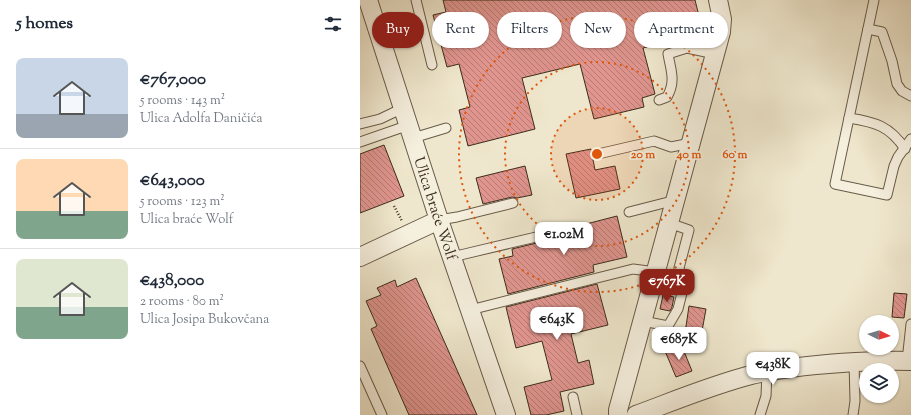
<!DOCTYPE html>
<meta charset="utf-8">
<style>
body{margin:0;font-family:"Sorts Mill Goudy",serif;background:#f2f2f3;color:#1f2937;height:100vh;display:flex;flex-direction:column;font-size:15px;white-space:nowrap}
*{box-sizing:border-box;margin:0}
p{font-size:13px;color:#747a83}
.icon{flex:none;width:22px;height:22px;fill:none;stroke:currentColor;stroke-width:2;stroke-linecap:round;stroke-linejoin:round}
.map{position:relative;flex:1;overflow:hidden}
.sheet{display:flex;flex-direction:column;background:#fff;width:360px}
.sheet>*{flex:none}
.banner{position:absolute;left:12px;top:12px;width:380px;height:36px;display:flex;gap:8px}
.needle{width:26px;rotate:95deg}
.controls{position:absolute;left:499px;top:315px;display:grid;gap:8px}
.controls a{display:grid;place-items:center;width:40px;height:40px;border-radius:50%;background:#fff;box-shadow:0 1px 3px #0004;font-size:20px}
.price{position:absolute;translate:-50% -34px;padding:0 9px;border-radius:8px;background:#fff;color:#222;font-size:13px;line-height:26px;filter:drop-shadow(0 1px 2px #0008)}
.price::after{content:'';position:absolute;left:50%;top:24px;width:12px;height:9px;margin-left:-6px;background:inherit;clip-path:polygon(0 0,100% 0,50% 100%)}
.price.current{background:#8f2418;color:#fff}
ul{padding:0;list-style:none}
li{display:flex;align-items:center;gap:12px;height:100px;padding:0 16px}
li+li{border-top:1px solid #e0e1e3}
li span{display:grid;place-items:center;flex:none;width:112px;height:80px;border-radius:8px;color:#555}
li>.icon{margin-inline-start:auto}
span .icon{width:48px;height:48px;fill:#fffc;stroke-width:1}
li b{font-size:17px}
h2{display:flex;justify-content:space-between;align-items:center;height:48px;padding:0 16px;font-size:17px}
.tag{padding:0 14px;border-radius:18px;background:#fff;box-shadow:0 1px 3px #0004;font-size:14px;line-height:36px}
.tag.current{background:#8f2418;color:#fff}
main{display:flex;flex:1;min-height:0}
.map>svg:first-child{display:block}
.building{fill:url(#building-back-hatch);stroke:#3c2c1c}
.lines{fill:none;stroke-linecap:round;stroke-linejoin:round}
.lane-casing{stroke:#695b48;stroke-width:11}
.street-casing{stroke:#695b48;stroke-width:20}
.path{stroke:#3c2c1c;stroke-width:2.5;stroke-dasharray:1 2;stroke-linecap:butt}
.lane{stroke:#f5efde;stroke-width:9}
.street{stroke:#f5efde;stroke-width:18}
.ring{fill:none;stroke:#df570d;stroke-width:2;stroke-dasharray:2 4}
.labels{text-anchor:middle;stroke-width:3.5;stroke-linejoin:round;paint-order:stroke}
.street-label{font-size:15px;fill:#3c2c1c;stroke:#f5efde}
.centre{fill:#df570d;stroke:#f5efde;stroke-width:2}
.ring-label{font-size:12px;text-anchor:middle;font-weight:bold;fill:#df570d;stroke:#f5efde;stroke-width:3.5;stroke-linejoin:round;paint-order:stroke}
</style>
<main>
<section class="sheet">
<h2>5 homes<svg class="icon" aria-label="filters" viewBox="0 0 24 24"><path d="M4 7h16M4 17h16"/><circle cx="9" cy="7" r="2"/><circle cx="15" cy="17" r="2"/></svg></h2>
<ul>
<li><span style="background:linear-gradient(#c9d6e8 70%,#9aa5b1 0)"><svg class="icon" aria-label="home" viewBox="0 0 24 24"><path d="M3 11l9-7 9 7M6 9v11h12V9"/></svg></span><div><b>€767,000</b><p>5 rooms · 143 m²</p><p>Ulica Adolfa Daničića</p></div></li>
<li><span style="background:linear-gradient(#ffd9b3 65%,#7fa58c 0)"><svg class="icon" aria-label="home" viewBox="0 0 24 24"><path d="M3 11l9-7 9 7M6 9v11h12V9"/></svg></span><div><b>€643,000</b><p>5 rooms · 123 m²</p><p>Ulica braće Wolf</p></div></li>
<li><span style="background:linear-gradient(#dfe7d0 60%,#7fa58c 0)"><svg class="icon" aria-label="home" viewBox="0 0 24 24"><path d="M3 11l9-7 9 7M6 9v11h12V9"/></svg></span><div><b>€438,000</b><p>2 rooms · 80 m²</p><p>Ulica Josipa Bukovčana</p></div></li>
</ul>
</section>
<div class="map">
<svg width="551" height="415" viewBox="0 0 551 415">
<defs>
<pattern id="building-back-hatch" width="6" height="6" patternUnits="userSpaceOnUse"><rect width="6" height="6" fill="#e0958f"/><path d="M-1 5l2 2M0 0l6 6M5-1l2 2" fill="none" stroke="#b77a74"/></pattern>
</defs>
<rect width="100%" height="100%" fill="#efe7cd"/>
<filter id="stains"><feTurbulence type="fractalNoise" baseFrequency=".005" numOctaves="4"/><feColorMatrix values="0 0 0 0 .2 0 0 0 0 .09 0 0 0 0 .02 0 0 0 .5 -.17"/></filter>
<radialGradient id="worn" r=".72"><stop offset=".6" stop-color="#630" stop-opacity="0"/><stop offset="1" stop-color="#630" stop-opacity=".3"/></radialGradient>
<g class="building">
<path d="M83,0h252l8,32 -60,16 12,46 -13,4 2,9 -50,12 -14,-55 -58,14 13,51 -67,17 -9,-36 11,-3 -11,-43 -12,3 -14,-52 13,-3z"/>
<path d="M24,145l20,51 -44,17v-59z"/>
<path d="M231,149l4,21 20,-4 5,23 -44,9 -10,-44z"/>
<path d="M165,166l7,29 -15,3 -5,-1 -29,7 -7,-26z"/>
<path d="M257,216l10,41 -34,8 1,7 -86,22 -9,-35 14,-3 -1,-7 53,-13 -2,-6z"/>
<path d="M56,278l61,137h-68l-38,-86 6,-3 -11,-25 15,-6 -4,-7 18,-8 2,7z"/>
<path d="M237,284l11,41 -37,9 7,29 11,-3 5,24 -34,8 4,19 -18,4h-15l-7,-28 28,-7 -10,-39 -26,7 -10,-41z"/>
<path d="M534,293l13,1 -3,24 -12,-1z"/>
<path d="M303,295l11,2 -2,10 -2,4 -10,-2z"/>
<path d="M329,306l17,3 -6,33 -16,-2z"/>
<path d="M321,344l11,27 -16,6 -11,-26z"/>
</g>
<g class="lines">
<g class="lane-casing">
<g id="lane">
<path d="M56,0l16,65"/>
<path d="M514,0l-39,184 52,11 7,-29 4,-9 13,-18"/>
<path d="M508,29l14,3 10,29 5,23 5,7 9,5"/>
<path d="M299,100l8,-3c9,-16 4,-26 1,-43l19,-6 28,6"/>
<path d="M489,118c26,4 41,8 56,31"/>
<path d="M0,124l20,-5 23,-11"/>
<path d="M53,138l33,-10"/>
<path d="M0,142l49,-17"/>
<path d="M238,154l56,-13 17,6 20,-4"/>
<path d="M269,212l47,-12"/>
<path d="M79,220l18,-3 56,-14"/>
<path d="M92,257l97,-23"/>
<path d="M110,310l163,-41 23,3"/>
<path d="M283,321l25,5 10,-17 6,-24 -5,-17 10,-38 -20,-7"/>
<path d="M547,361l4,-37"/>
<path d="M0,366l22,49"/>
<path d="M213,397l4,18"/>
<path d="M400,415l6,-19 1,-24"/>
<path d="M493,415l2,-14 -1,-39"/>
</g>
</g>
<g class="street-casing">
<g id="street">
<path id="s1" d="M8,0l71,220 67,195"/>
<path d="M0,257l79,-37"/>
<path d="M258,415v-5l5,-18 98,-360 1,-13 -4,-19"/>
<path d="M276,415c38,-14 76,-30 115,-40 35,-8 70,-11 105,-13 18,-1 37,-2 55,-1"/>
</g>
</g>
<path class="path" d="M34,206l8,15"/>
<use href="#lane" class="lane"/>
<use href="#street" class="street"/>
</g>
<circle cx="237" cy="154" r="46" fill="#df570d" fill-opacity=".12"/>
<g class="ring">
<circle cx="237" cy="154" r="46"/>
<circle cx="237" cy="154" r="92"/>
<circle cx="237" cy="154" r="138"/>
</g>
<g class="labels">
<g class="street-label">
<text dy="5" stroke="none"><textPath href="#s1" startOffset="219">Ulica braće Wolf</textPath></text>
</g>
</g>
<circle cx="237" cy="154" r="6" class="centre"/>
<g class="ring-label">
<text x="283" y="158">20 m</text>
<text x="329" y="158">40 m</text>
<text x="375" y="158">60 m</text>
</g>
<rect width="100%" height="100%" filter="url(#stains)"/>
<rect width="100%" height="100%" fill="url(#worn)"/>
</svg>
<div class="controls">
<a><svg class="needle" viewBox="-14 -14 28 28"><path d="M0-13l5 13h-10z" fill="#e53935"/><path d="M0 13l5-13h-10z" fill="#747a83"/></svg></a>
<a><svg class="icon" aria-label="layers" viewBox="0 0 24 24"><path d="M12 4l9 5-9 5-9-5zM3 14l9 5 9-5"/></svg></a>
</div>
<b class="price" style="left:204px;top:256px">€1.02M</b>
<b class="price current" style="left:307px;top:303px">€767K</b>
<b class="price" style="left:197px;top:341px">€643K</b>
<b class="price" style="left:319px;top:361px">€687K</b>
<b class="price" style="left:413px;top:386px">€438K</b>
<div class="banner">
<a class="tag current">Buy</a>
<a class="tag">Rent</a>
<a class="tag">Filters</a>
<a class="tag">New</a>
<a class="tag">Apartment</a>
</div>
</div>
</main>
